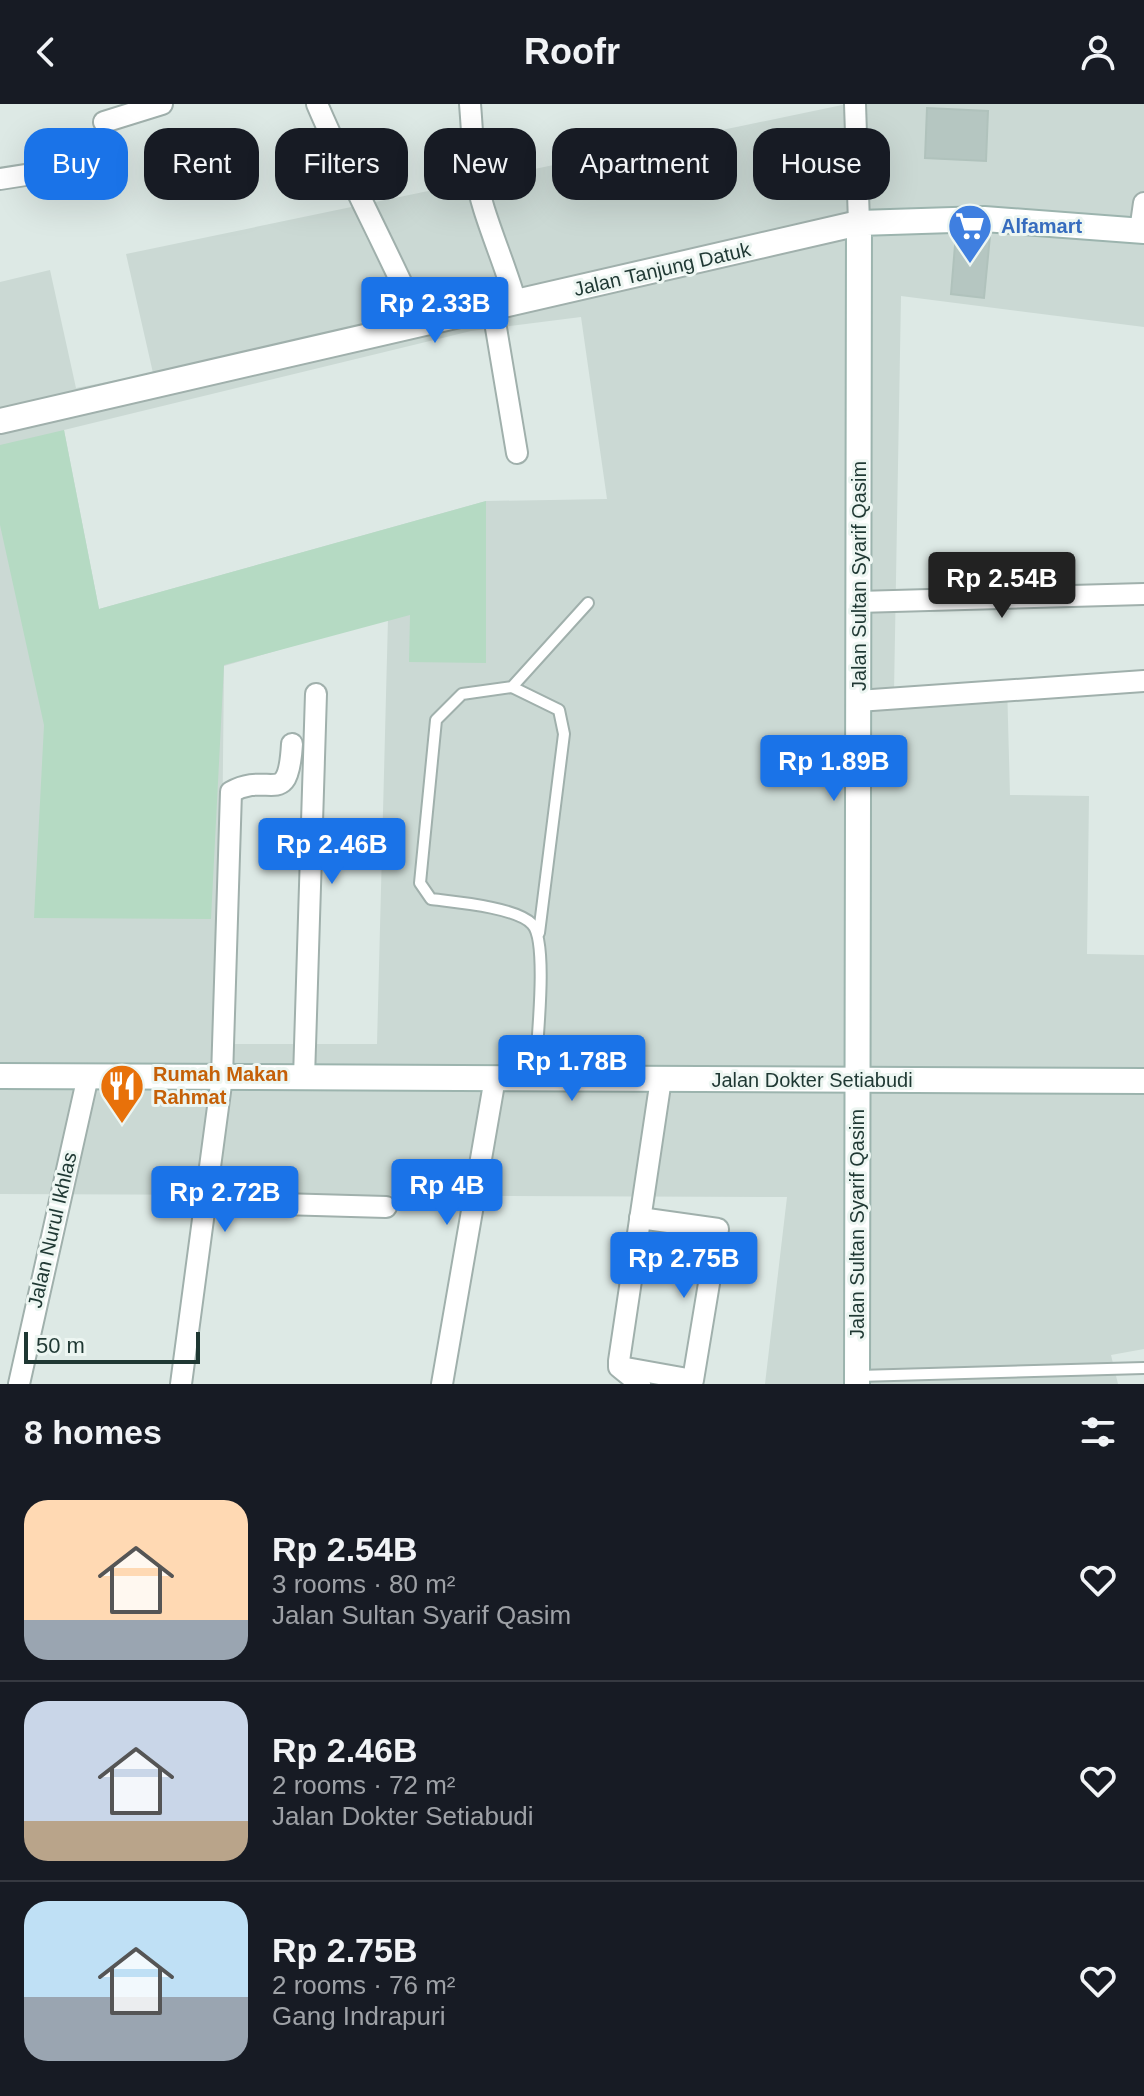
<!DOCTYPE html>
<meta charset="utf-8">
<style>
body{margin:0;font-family:Arial,sans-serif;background:#242831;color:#f1f3f6;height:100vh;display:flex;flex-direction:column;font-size:30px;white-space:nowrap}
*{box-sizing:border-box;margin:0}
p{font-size:26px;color:#9ea1a6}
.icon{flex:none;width:44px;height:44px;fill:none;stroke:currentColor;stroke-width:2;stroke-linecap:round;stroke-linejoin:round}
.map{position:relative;height:1280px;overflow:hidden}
.drawer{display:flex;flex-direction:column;background:#171b24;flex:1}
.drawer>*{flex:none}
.hud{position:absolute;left:24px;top:24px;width:1096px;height:72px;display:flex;gap:16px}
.scale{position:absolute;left:24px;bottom:20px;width:176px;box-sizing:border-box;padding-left:8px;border:4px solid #1f3833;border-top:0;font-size:22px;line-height:28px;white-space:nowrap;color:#1f3833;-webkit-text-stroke:6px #edf6f2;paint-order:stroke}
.price{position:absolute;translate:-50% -68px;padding:0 18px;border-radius:8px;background:#1a73e8;color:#fff;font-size:26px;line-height:52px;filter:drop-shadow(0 2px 4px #0008)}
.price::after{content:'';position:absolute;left:50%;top:48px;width:24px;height:18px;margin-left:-12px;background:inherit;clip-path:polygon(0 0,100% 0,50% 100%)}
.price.selected{background:#222;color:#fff}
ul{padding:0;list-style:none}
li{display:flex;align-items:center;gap:24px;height:200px;padding:0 24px}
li+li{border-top:2px solid #363941}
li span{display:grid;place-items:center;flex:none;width:224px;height:160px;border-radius:24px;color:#555}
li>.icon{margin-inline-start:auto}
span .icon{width:96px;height:96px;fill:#fffc;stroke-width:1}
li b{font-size:34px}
h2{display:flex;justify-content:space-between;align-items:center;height:96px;padding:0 24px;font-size:34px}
.chip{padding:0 28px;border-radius:24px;background:#171b24;box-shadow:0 8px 32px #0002;font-size:28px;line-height:72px}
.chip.selected{background:#1a73e8;color:#fff}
header{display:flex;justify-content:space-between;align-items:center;height:104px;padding:0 24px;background:#171b24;font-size:36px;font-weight:700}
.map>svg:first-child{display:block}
.built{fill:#cbd9d4;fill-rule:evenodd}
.green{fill:#b5dac3}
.building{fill:#b5c6c1;stroke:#b0c2bc;stroke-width:2}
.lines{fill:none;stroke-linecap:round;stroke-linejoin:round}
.service-casing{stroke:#a0b0ac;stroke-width:14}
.minor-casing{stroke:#a0b0ac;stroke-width:24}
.tertiary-casing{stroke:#a0b0ac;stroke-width:28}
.secondary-casing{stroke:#9cb4ae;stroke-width:28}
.service{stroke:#fff;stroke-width:10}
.minor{stroke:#fff;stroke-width:20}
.tertiary{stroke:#fff;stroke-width:24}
.secondary{stroke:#fff;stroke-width:24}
.labels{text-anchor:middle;stroke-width:6;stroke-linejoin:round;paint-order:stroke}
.shop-label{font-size:20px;font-weight:bold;fill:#366cbe;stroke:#edf6f2;text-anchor:start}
.street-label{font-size:20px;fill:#1f3833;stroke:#edf6f2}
.food-label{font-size:20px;font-weight:bold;fill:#c56008;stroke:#edf6f2;text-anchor:start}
</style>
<header><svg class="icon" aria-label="back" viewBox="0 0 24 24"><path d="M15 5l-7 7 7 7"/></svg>Roofr<svg class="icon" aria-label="person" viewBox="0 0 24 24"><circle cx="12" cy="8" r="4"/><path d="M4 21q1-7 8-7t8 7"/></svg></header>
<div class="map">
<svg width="1144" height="1280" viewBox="0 0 1144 1280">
<rect width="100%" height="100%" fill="#dde9e5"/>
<path class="built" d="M847,0h297v223l-243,-31 -7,396 113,-9 3,112 79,1 -2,158 57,1v394l-33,6 7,29h-353l22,-187 -787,-3v-912l50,-12 26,118 77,-15 -27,-119zM581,213l26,182 -121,2 -387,108 -35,-179 407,-99zM388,514l-11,426h-157l4,-378z"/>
<path class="green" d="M64,326l35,179 387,-108v162l-77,-1 1,-47 -186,50 -13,254 -177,-1 10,-193 -44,-200v-80z"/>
<g class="building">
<path d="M927,4l61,3 -2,50 -61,-3z"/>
<path d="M956,129l34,3 -6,62 -33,-4z"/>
</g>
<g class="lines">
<g class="service-casing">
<g id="service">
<path d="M512,583l47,23 5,24 -25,199"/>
<path d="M535,973c1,-28 14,-136 -3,-153 -16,-17 -78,-22 -101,-25l-11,-16 16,-163 26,-26 50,-7 76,-84"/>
<path d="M858,1272l286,-8"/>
</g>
</g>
<g class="minor-casing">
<g id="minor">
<path d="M317,0c32,75 70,145 103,219"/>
<path d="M470,0c3,35 3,71 14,105 10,32 23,62 32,94"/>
<path d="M855,0l4,119"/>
<path d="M104,18l58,-18"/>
<path d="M0,75l108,-17"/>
<path d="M1140,127l4,-28"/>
<path d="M493,206l24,143"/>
<path d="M858,498l286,-8"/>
<path d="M858,597l286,-20"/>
<path d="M304,974l12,-384"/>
<path d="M207,1098l179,5"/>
<path d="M626,1264l67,12 25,-151 -78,-11"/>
<path d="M19,1280l69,-308"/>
<path d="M181,1280l41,-307 9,-285c39,-22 57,19 61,-48"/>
<path d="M442,1280l53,-306"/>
<path d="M640,1280l-21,-17v-6l42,-282"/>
</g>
</g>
<g class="tertiary-casing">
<path id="tertiary" d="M0,317l859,-198"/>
</g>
<g class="secondary-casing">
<g id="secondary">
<path d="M0,972l1144,5"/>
<path d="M857,1280l2,-1161 125,-4 160,12"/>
</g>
</g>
<use href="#service" class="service"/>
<use href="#minor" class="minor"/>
<use href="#tertiary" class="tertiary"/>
<use href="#secondary" class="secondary"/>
</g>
<defs>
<g id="supermarket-pin" transform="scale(2.3)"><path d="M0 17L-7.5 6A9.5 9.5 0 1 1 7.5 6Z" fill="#3f7fe0" stroke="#edf6f2"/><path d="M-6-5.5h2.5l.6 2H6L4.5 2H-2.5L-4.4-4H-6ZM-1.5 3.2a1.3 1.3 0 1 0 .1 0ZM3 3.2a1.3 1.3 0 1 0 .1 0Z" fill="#fff"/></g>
<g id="restaurant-pin" transform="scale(2.3)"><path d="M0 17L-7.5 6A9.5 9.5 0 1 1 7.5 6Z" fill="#e8710a" stroke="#edf6f2"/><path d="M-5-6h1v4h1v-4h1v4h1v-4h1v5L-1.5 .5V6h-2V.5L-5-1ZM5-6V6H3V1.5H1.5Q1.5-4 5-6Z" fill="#fff"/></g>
</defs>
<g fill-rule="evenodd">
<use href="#supermarket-pin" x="970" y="122"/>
<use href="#restaurant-pin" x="122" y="982"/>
</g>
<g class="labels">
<g class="shop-label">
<text x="1001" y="129">Alfamart</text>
</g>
<g class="street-label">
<text transform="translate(662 165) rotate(-13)" y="7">Jalan Tanjung Datuk</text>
<text transform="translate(859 472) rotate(-90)" y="7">Jalan Sultan Syarif Qasim</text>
<text x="812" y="983">Jalan Dokter Setiabudi</text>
<text transform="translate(857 1120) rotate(-90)" y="7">Jalan Sultan Syarif Qasim</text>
<text transform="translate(52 1126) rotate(-77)" y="7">Jalan Nurul Ikhlas</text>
</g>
<g class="food-label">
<text x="153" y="977">Rumah Makan<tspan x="153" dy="23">Rahmat</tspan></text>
</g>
</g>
</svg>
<div class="scale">50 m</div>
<b class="price" style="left:435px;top:241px">Rp 2.33B</b>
<b class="price selected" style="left:1002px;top:516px">Rp 2.54B</b>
<b class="price" style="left:834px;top:699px">Rp 1.89B</b>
<b class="price" style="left:332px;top:782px">Rp 2.46B</b>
<b class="price" style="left:572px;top:999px">Rp 1.78B</b>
<b class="price" style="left:447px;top:1123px">Rp 4B</b>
<b class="price" style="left:225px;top:1130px">Rp 2.72B</b>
<b class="price" style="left:684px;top:1196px">Rp 2.75B</b>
<div class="hud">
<a class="chip selected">Buy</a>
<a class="chip">Rent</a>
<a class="chip">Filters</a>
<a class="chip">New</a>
<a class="chip">Apartment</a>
<a class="chip">House</a>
</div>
</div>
<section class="drawer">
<h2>8 homes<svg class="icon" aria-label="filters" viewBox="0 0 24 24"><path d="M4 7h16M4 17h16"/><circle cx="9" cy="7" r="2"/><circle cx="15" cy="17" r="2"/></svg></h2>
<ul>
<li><span style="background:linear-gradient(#ffd9b3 75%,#9aa5b1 0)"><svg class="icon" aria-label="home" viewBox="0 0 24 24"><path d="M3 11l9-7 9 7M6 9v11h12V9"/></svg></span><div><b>Rp 2.54B</b><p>3 rooms · 80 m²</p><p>Jalan Sultan Syarif Qasim</p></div><svg class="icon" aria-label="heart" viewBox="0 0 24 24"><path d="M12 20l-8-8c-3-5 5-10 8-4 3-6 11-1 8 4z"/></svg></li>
<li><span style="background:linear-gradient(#c9d6e8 75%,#b9a48a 0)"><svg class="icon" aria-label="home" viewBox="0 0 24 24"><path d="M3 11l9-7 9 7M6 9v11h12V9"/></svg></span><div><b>Rp 2.46B</b><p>2 rooms · 72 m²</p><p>Jalan Dokter Setiabudi</p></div><svg class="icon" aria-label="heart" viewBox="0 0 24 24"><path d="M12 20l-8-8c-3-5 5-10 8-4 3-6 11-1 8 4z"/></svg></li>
<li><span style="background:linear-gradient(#bfe0f5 60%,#9aa5b1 0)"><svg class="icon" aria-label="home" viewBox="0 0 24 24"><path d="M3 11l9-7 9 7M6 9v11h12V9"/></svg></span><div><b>Rp 2.75B</b><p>2 rooms · 76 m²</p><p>Gang Indrapuri</p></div><svg class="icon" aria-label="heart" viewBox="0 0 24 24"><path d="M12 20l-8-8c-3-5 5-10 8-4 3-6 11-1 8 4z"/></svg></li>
</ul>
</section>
